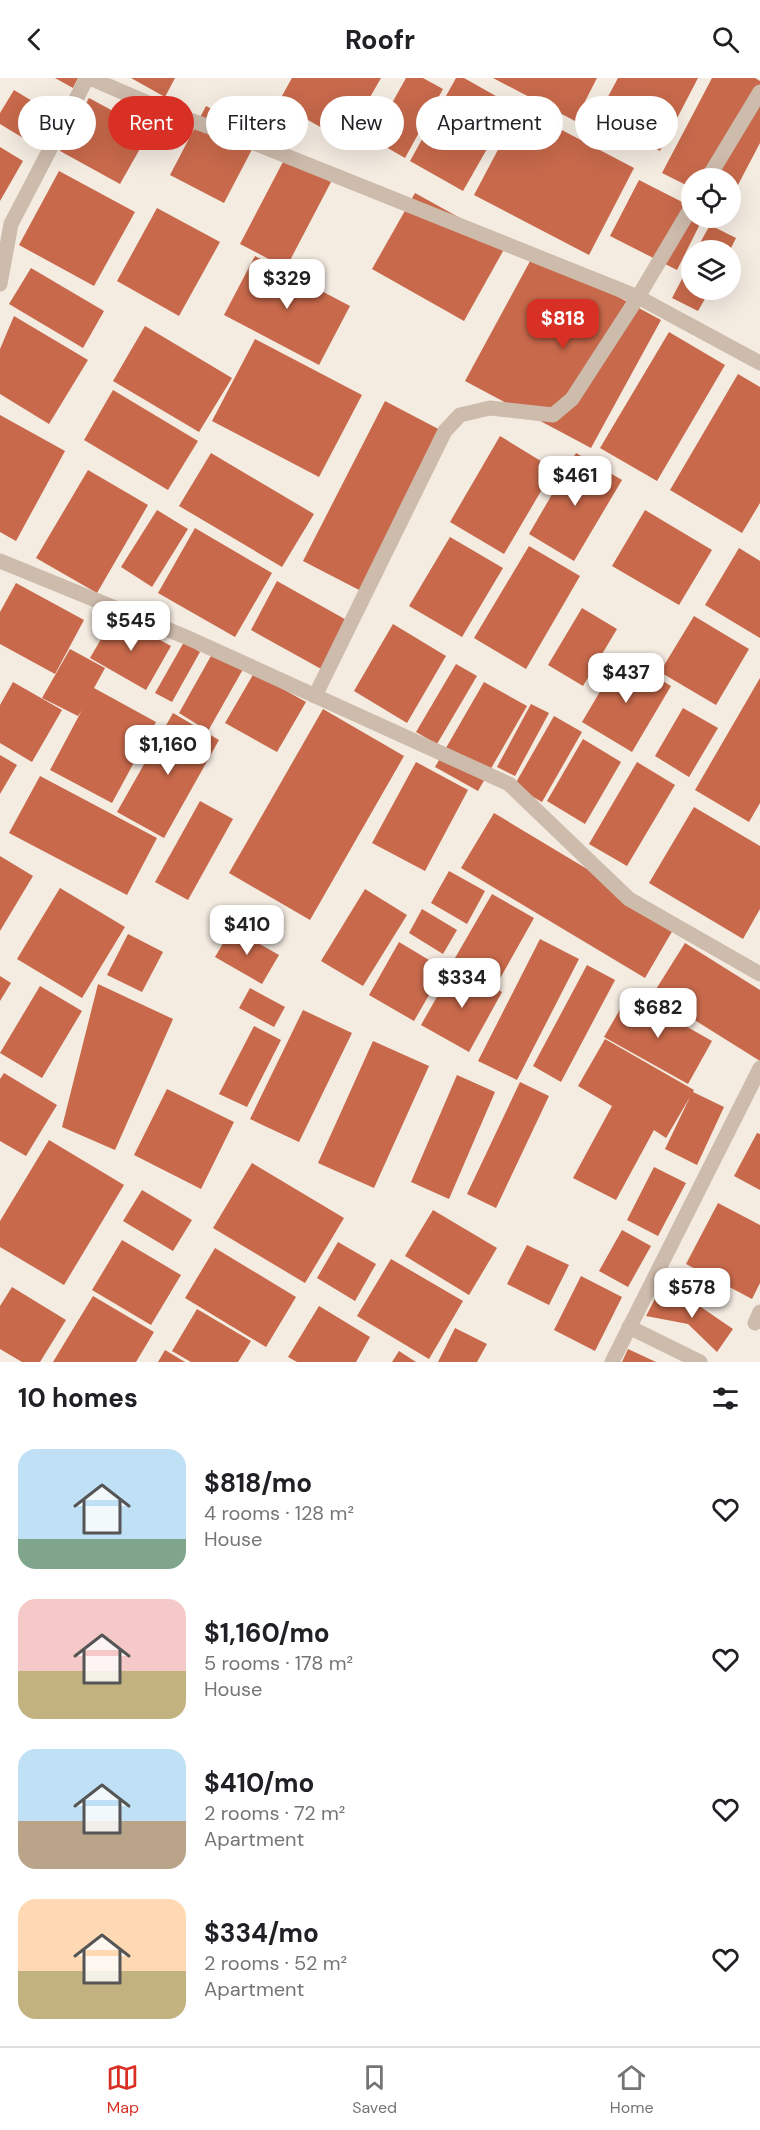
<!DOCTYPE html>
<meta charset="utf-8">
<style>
body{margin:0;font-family:"DM Sans",sans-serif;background:#f6f6f6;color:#202124;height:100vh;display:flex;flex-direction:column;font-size:22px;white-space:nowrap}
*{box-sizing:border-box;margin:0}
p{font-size:20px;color:#757577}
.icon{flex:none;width:33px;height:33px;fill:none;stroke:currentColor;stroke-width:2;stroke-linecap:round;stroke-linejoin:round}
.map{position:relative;height:1284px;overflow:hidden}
.drawer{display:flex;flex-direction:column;background:#fff;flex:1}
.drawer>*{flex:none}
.top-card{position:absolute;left:18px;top:18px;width:724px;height:54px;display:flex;gap:12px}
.buttons{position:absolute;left:681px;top:90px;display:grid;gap:12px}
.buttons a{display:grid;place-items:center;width:60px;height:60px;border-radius:50%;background:#fff;box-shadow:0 6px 24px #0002;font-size:30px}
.price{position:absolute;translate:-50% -51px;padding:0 14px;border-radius:12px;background:#fff;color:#222;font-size:20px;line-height:39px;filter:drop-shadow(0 2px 3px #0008)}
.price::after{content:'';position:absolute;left:50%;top:36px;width:18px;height:14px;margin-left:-9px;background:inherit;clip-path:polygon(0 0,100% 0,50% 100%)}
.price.current{background:#d93025;color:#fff}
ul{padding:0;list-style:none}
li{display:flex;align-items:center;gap:18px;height:150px;padding:0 18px}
li span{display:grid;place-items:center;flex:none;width:168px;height:120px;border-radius:18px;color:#555}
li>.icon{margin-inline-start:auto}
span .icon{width:72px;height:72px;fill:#fffc;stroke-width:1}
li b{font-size:26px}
h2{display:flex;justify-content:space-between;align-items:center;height:72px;padding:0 18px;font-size:26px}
.pill{padding:0 21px;border-radius:27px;background:#fff;box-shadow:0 6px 24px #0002;font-size:21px;line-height:54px}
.pill.current{background:#d93025;color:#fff}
header{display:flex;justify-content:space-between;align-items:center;height:78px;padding:0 18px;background:#fff;font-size:27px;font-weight:700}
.dock{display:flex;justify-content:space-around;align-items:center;height:84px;border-top:2px solid #e0e0e0;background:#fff;font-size:16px;color:#757577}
.dock a{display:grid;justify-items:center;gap:3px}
.dock .current{color:#d93025}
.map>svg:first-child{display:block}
.building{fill:#c8694b}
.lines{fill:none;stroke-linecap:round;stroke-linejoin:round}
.minor{stroke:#cdbbac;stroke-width:15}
</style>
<header><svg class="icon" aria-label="back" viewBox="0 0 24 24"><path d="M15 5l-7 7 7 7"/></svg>Roofr<svg class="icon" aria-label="search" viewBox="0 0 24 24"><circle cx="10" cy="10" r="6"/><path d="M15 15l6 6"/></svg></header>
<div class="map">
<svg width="760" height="1284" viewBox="0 0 760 1284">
<rect width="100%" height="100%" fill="#f4ebe1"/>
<g class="building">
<path d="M55,0h23l-5,10z"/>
<path d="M131,0h44l-10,19z"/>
<path d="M292,0h89l-36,63 -67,-38z"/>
<path d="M406,0h17l20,11 -38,69 -33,-19z"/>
<path d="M456,0h8l48,27 -49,86 -53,-30z"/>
<path d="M493,0h104l-22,43z"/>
<path d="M618,0h80l-38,73 -64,-32z"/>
<path d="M712,0h43l5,3v62l-30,57v-22h-38v10l-30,-15z"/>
<path d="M14,12l33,20 -19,31 -28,-17v-11z"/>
<path d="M89,20l61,33 -30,53 -60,-33z"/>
<path d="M206,28l54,28 -36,69 -54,-28z"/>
<path d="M520,30l114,60 -45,87 -115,-60z"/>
<path d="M0,69l23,14 -23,40z"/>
<path d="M285,80l46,24 -45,86 -46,-24z"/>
<path d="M59,93l76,41 -41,74 -75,-41z"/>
<path d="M639,102l53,27v11h11l-26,52 -67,-34z"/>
<path d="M415,115l92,51 -43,77 -92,-52z"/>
<path d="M157,130l63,34 -41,74 -62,-35z"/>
<path d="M710,147l26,13 -6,12h-34z"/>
<path d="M535,174l126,68 -70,128 -126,-67z"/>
<path d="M255,178l95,50 -31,59 -95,-50z"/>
<path d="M692,182v30h18l-12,21 -26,-13z"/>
<path d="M31,190l73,43 -21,37 -74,-44z"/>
<path d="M14,238l74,44 -39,64 -49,-30v-45z"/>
<path d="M145,248l87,52 -33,54 -86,-51z"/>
<path d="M669,254l56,33 -68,116 -57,-33z"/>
<path d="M255,261l107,56 -43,82 -107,-56z"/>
<path d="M738,296l22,13v116l-18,30 -72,-43z"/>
<path d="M113,312l85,51 -30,49 -84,-50z"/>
<path d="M385,323l61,32 -83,159 -60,-31z"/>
<path d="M0,337l65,36 -49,90 -16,-9z"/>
<path d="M500,358l54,33 -50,85 -54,-32z"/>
<path d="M211,375l103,61 -32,53 -103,-61z"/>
<path d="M576,375l46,27 -48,81 -45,-27z"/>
<path d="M88,392l60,35 -51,88 -61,-35z"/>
<path d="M157,432l31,19 -36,58 -31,-20z"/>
<path d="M645,432l67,40 -33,55 -67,-39z"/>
<path d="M195,450l77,45 -37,64 -77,-44z"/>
<path d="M450,459l53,31 -41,69 -53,-31z"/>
<path d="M529,468l51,30 -54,93 -52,-31z"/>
<path d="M739,470l21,13v77l-55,-33z"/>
<path d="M277,503l73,41 -27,48 -72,-40z"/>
<path d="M16,505l68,37 -29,54 -55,-30v-32z"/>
<path d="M582,530l35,21 -34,57 -35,-21z"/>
<path d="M115,537l56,31 -25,44 -56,-32z"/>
<path d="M694,538l55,33 -33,56 -56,-33z"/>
<path d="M393,546l53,32 -39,67 -53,-32z"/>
<path d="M184,564l16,10 -28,50 -17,-9z"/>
<path d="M216,569l30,17 -38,67 -29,-18z"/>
<path d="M70,571l35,19 -11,20 62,34 -44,81 -62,-33 32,-60 -4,6 -36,-18z"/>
<path d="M621,578l50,30 -39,66 -50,-30z"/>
<path d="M456,586l21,12 -40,68 -21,-12z"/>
<path d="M254,595l52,29 -29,50 -52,-29z"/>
<path d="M760,600v125l-11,19 -54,-32z"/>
<path d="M13,604l49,28 -30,52 -32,-19v-38z"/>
<path d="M484,604l43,24 -49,85 -43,-24z"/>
<path d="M531,626l18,9 -34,63 -18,-9z"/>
<path d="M683,630l35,20 -29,49 -34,-21z"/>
<path d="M323,631l81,47 -94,164 -81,-47z"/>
<path d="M173,635l46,27 -55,98 -47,-26z"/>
<path d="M554,638l28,16 -40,70 -28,-16z"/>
<path d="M583,661l38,23 -36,62 -38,-23z"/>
<path d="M0,677l17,10 -17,29z"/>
<path d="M416,684l52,28 -43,81 -53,-28z"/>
<path d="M637,684l38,23 -48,81 -38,-22z"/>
<path d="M40,698l117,62 -30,57 -118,-62z"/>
<path d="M200,723l33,18 -45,81 -33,-18z"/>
<path d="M694,729l66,39v63l-17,30 -94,-56z"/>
<path d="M494,735l183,110 -32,55 -184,-110z"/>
<path d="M0,778l33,20 -33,55z"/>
<path d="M449,793l36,20 -18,33 -36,-21z"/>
<path d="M60,810l65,39 -43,71 -65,-39z"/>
<path d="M365,811l42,26 -44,71 -42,-25z"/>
<path d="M492,816l42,24 -36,64 -43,-24z"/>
<path d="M422,831l35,21 -14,24 -34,-21z"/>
<path d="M232,850l47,27 -17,29 -47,-27z"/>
<path d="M128,856l35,18 -21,40 -35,-17z"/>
<path d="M540,861l39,20 -62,121 -39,-19z"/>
<path d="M399,864l45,27 -30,52 -45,-26z"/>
<path d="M685,865l75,47v71l-107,-67z"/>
<path d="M455,887l47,27 -33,60 -48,-27z"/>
<path d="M587,887l28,15 -54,102 -28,-16z"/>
<path d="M0,898l11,7 -11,18z"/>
<path d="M98,906l75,35 -58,131 -53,-23z"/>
<path d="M40,908l42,25 -40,67 -42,-25z"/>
<path d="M250,910l35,19 -11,20 -35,-19z"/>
<path d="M629,916l83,47 -24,43 -84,-47z"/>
<path d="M303,932l49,23 -53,109 -49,-23z"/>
<path d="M254,948l27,14 -34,67 -28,-13z"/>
<path d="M605,961l89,51 -1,2 31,15 -27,58 -32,-16 25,-52 -24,41 -12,-8 -38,70 -43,-22 39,-72 -34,-20z"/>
<path d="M373,963l56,25 -55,122 -56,-25z"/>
<path d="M4,995l53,32 -31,51 -26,-15v-62z"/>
<path d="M457,997l38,17 -46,107 -38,-17z"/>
<path d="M520,1004l29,14 -53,112 -29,-14z"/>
<path d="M167,1011l67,33 -33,67 -67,-34z"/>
<path d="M757,1055l3,1v56l-26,-14z"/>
<path d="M49,1062l75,45 -60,100 -64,-38v-26z"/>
<path d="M252,1085l92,55 -39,65 -92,-55z"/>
<path d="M654,1089l32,16 -28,53 -31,-16z"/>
<path d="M142,1112l50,30 -19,31 -50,-30z"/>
<path d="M718,1125l42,22v58l-8,16 -66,-35z"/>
<path d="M433,1132l64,38 -28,47 -64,-39z"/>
<path d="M622,1152l29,16 -23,41 -29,-16z"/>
<path d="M122,1162l59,35 -30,50 -59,-35z"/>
<path d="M338,1164l38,22 -21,37 -38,-23z"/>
<path d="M527,1167l42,20 -20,40 -42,-21z"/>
<path d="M215,1170l81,49 -30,50 -81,-49z"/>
<path d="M391,1181l72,42 -34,58 -72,-43z"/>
<path d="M581,1198l41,21 -27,54 -41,-21z"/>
<path d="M12,1209l54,33 -26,42h-18l-22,-13v-43z"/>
<path d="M657,1217l38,8 38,26 -16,23 -29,-28 -42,-8z"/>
<path d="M93,1218l61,36 -18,30h-83z"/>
<path d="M319,1228l51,31 -14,25h-59l-9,-5z"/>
<path d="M197,1231l54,32 -13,21h-47l-19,-11z"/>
<path d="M455,1250l32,16 -10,18h-39z"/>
<path d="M628,1271l28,13h-34z"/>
<path d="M165,1272l20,12h-27z"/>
<path d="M399,1273l17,11h-24z"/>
</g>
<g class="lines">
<g class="minor">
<path d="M90,0l86,37 73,26 389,156 122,66"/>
<path d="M708,100l52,-86"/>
<path d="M0,206l11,-60 76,-146"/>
<path d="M0,483l186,76 323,147 120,115 131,75"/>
<path d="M315,618l130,-265 15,-16 30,-7 63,7 19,-16 66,-102 54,-91"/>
<path d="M755,1245l5,-11"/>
<path d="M629,1249l71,35"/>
<path d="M612,1284l148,-294"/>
</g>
</g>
</svg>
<div class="buttons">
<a><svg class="icon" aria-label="locate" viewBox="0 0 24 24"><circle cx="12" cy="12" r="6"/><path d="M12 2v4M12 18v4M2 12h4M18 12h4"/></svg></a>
<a><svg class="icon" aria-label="layers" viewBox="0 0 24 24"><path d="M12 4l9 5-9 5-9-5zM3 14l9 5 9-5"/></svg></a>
</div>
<b class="price" style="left:287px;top:232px">$329</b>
<b class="price current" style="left:563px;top:272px">$818</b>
<b class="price" style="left:575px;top:429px">$461</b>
<b class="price" style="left:131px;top:574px">$545</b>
<b class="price" style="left:626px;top:626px">$437</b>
<b class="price" style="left:168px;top:698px">$1,160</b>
<b class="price" style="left:247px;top:878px">$410</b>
<b class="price" style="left:462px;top:931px">$334</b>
<b class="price" style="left:658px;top:961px">$682</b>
<b class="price" style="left:692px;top:1241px">$578</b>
<div class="top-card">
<a class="pill">Buy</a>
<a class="pill current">Rent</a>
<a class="pill">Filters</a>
<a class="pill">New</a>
<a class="pill">Apartment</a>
<a class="pill">House</a>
</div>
</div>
<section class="drawer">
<h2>10 homes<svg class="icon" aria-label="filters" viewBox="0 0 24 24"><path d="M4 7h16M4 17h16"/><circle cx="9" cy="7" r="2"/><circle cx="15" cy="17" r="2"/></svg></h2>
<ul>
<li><span style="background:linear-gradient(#bfe0f5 75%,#7fa58c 0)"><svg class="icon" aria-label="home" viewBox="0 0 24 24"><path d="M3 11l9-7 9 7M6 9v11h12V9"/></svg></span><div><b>$818/mo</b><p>4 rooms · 128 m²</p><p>House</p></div><svg class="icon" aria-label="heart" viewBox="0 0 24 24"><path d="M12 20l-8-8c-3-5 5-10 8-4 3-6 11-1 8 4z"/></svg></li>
<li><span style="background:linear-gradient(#f6c9c9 60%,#c2b280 0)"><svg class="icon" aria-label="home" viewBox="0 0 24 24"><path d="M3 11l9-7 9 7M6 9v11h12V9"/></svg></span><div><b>$1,160/mo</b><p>5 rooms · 178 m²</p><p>House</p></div><svg class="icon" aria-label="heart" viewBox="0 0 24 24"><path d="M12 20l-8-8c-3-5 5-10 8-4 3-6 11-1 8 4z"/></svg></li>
<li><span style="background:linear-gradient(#bfe0f5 60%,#b9a48a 0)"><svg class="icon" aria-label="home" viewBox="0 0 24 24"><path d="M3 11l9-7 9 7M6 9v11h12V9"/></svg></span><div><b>$410/mo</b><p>2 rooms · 72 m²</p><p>Apartment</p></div><svg class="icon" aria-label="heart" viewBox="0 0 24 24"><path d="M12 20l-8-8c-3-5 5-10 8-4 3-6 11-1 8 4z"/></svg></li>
<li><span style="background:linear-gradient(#ffd9b3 60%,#c2b280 0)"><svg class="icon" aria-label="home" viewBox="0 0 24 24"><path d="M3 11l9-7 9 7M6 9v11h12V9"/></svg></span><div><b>$334/mo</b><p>2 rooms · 52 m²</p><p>Apartment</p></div><svg class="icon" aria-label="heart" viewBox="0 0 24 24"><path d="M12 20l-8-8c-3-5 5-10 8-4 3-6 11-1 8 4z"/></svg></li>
</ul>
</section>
<nav class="dock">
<a class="current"><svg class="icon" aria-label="map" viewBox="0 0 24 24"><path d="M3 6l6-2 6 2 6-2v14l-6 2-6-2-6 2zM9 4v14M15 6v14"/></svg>Map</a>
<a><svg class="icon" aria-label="saved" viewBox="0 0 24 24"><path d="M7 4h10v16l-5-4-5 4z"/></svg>Saved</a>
<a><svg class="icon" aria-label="home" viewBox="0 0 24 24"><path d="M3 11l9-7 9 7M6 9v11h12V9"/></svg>Home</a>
</nav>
